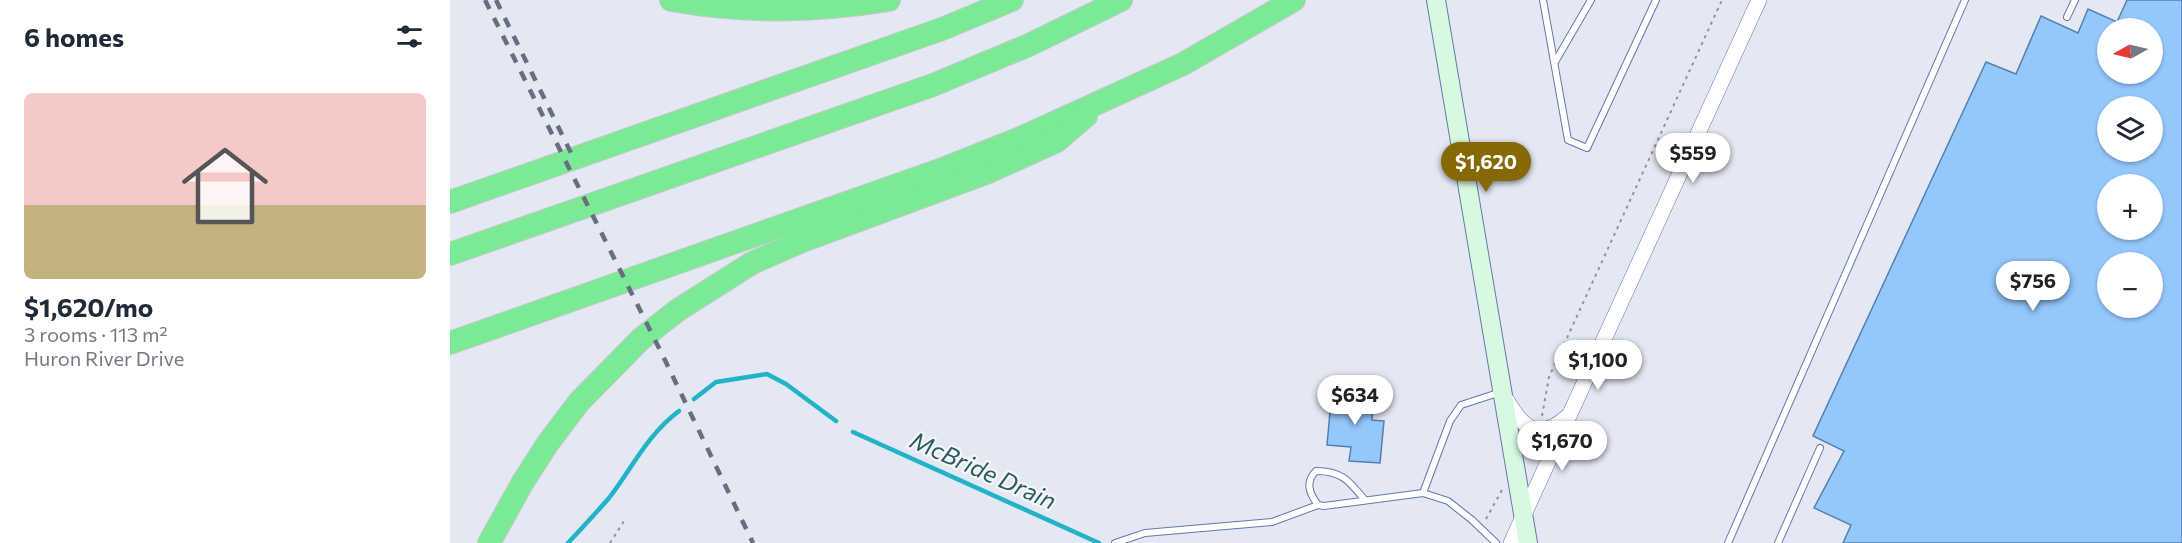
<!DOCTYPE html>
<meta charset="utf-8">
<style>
body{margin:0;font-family:Commissioner,sans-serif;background:#f6f6f7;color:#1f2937;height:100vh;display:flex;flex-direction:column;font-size:22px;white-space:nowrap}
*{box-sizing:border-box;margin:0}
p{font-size:20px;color:#747a83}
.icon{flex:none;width:33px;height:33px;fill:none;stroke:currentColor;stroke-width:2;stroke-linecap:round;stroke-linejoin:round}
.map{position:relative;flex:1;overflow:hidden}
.drawer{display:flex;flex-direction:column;background:#fff;width:450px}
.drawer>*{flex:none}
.needle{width:39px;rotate:262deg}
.tools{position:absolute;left:1647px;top:18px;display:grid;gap:12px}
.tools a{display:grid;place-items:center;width:66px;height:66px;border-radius:50%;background:#fff;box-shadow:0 2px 4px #0004;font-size:30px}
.price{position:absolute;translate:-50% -51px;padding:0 14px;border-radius:21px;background:#fff;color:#222;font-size:20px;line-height:39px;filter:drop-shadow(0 2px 3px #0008)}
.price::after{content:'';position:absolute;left:50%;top:36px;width:18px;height:14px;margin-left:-9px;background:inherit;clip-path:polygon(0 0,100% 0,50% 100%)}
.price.current{background:#866905;color:#fff}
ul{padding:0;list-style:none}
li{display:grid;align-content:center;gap:12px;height:318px;padding:0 24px}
li span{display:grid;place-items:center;height:186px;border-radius:9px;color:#555}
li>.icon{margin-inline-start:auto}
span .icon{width:108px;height:108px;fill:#fffc;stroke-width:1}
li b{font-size:26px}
h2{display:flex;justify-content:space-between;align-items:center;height:72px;padding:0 24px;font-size:26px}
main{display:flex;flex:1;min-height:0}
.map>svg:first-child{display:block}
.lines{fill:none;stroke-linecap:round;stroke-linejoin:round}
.stream{stroke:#22b3c7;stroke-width:4.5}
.building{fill:#94c7fc;stroke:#5580ac;stroke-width:1.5;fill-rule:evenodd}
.service-casing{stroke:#6678ac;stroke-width:8}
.tertiary-casing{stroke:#6678ac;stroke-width:16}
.secondary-casing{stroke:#6678ac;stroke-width:20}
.motorway-casing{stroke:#c6c8cc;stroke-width:24}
.path{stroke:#8e92a2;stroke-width:2;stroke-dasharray:3 4.5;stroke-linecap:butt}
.service{stroke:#fff;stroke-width:6}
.tertiary{stroke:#fff;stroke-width:15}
.secondary{stroke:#d8f9df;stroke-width:18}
.motorway{stroke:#7cea95;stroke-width:22}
.rail{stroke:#696e7f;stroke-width:4.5;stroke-dasharray:10 10;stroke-linecap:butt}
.labels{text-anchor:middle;stroke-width:4.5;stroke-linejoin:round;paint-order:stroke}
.water-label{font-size:24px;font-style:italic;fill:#275c65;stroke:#f6f6f6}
</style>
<main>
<section class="drawer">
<h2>6 homes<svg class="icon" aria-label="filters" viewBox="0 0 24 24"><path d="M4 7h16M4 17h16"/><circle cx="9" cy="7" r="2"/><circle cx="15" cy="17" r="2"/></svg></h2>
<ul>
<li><span style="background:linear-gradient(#f6c9c9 60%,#c2b280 0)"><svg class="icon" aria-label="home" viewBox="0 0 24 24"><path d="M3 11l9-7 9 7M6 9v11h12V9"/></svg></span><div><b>$1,620/mo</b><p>3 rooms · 113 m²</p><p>Huron River Drive</p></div></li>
</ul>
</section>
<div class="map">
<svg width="1732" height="543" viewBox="0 0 1732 543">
<rect width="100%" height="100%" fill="#e4e8f4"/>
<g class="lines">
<g class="stream">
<path d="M244,399l22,-17 51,-8 19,10 50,37"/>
<path d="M403,432l246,111"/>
<path d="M118,543c14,-15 28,-30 41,-45 23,-30 39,-64 70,-87"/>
</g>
</g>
<g class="building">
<path d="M1677,0h55v543h-339l8,-18 -37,-17 30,-57 -31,-15 173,-374 30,12 25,-58 37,17 10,-24 29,13zM1658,28h44v46h-44zM1658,106h44v46h-44zM1658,184h44v46h-44zM1658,262h44v46h-44z"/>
<path d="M882,390l42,5 -2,25 12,1 -4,42 -31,-2 2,-14 -24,-2z"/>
</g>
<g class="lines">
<g class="service-casing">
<g id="service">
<path d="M1093,0l25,140 19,8 69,-148"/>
<path d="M1617,17l8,-17"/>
<path d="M1105,62l36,-62"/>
<path d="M973,493l27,-72 11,-16 40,-13"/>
<path d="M914,499c-15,-18 -22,-28 -48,-28 -11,11 -7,22 2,34l6,1 99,-13 25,8 24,19 24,23"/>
<path d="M665,543l30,-10 127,-11 46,-17"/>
<path d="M1278,543l237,-543"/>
<path d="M1328,543l42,-95"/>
</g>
</g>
<g class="tertiary-casing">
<g id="tertiary">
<path d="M1056,399c17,29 32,44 62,17"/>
<path d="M1061,543l248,-543"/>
</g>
</g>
<g class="secondary-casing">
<path id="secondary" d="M986,0l92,543"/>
</g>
<g class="motorway-casing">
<g id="motorway">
<path d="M221,0c72,13 146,12 218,0"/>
<path d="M0,202l492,-173 70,-29"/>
<path d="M0,254l483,-169 96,-40 92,-45"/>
<path d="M0,343l498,-176 75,-30 160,-73 111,-64"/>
<path d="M39,543l34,-61 25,-39 31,-41 62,-63 37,-29 74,-47 48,-21 186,-69 71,-32 29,-25"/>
</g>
</g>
<g class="path">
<path d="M1092,416l7,-39 173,-377"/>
<path d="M1036,519l16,-29"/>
<path d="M160,543l16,-25"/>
</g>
<use href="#service" class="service"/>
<use href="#tertiary" class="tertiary"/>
<use href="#secondary" class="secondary"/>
<use href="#motorway" class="motorway"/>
<g class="rail">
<path d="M35,0l177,354 91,189"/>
<path d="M46,0l78,159"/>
</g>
</g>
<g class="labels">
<g class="water-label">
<text transform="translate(533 471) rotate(24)" y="8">McBride Drain</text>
</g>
</g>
</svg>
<div class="tools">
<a><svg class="needle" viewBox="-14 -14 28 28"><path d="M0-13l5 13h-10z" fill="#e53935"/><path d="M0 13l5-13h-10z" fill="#747a83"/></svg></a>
<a><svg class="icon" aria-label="layers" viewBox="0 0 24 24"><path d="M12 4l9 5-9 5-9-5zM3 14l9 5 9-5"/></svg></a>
<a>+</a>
<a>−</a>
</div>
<b class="price" style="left:1243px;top:184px">$559</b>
<b class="price current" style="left:1036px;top:193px">$1,620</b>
<b class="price" style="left:1583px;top:312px">$756</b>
<b class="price" style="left:1148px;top:391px">$1,100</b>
<b class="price" style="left:905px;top:426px">$634</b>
<b class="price" style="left:1112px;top:472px">$1,670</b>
</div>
</main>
